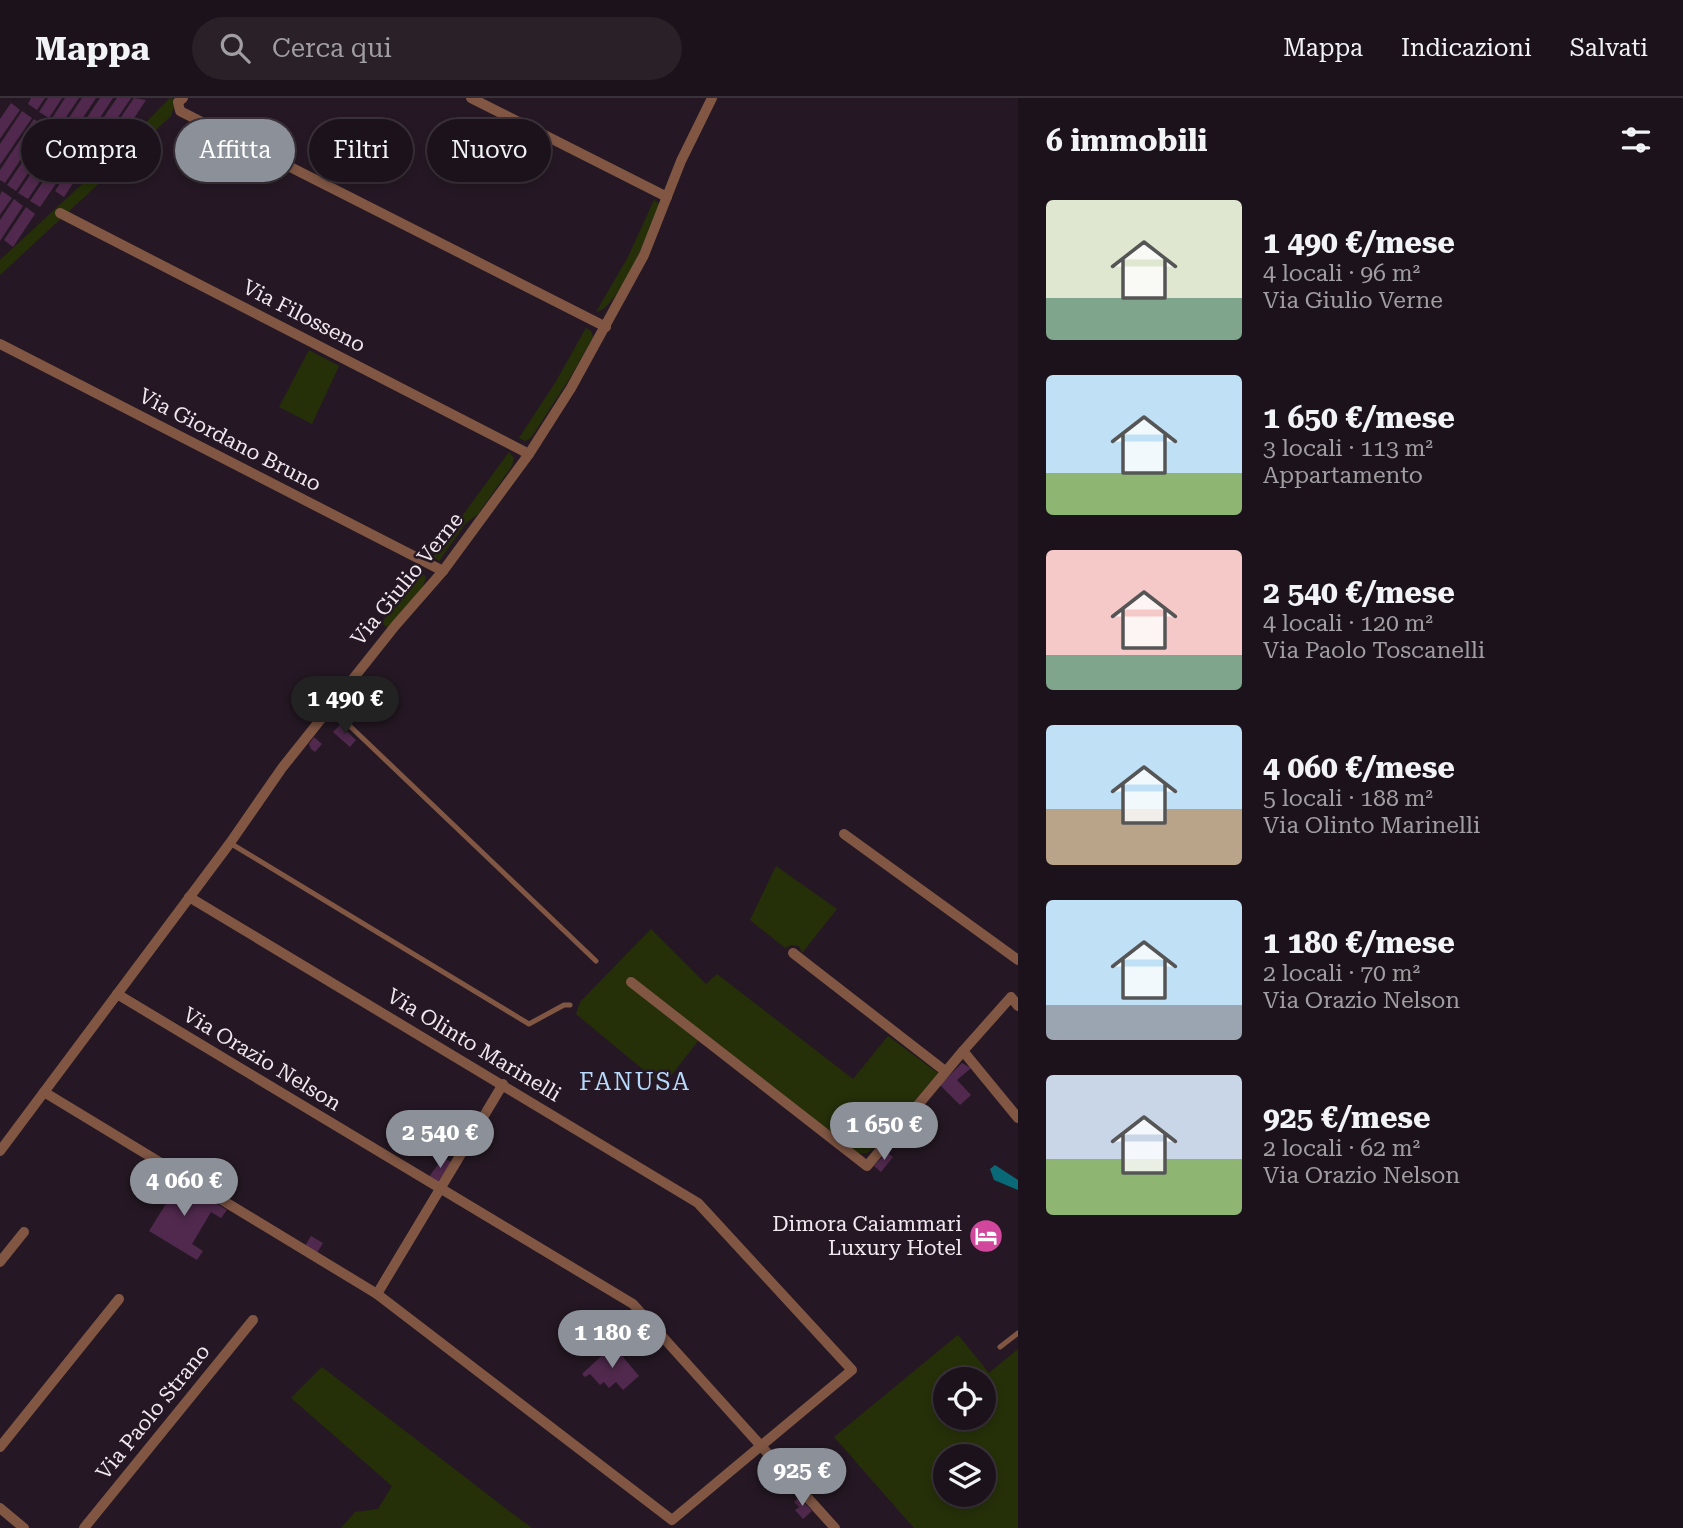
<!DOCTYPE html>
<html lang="it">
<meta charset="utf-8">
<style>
body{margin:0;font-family:"Roboto Serif",serif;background:#292028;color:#f1f3f6;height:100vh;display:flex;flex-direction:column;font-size:26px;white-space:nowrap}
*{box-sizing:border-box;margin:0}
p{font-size:23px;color:#a09ea3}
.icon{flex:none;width:38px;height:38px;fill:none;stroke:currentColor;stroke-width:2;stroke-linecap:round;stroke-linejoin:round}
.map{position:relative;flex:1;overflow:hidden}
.sheet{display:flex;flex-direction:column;background:#1c121b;width:665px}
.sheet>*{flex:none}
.top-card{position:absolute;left:21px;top:21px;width:665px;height:63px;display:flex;gap:14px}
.fabs{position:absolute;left:933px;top:1269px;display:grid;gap:14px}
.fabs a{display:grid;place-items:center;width:63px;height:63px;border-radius:50%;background:#1c121b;box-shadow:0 4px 10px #0003,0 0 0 2px #3a323a;font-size:35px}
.price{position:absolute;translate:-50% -60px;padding:0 16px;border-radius:24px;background:#8c9099;color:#fff;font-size:23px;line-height:46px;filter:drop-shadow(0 2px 4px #0008)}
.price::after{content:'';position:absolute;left:50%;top:42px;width:21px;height:16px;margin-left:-10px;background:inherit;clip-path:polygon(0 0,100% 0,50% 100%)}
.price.active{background:#222;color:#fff}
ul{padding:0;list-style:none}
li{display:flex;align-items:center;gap:21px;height:175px;padding:0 28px}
li span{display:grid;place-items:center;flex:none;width:196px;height:140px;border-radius:7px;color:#555}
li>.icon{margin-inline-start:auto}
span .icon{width:84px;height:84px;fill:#fffc;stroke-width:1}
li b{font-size:30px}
h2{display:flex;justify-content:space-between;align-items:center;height:84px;padding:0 28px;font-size:30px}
.pill{padding:0 24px;border-radius:32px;background:#1c121b;box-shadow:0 4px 10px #0003,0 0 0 2px #3a323a;font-size:24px;line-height:63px}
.pill.active{background:#8c9099;color:#fff}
header{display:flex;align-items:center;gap:42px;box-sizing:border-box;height:98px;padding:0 35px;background:#1c121b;border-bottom:2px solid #3a323a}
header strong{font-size:33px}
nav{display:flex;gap:38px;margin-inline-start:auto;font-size:24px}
.search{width:490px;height:63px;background:#292028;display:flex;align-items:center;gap:18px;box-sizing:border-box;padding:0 24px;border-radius:38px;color:#a09ea3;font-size:26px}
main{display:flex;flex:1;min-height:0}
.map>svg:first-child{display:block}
.green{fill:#253009;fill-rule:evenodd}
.water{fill:#0a6977}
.building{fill:#51294e}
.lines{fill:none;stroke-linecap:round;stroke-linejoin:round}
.service{stroke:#815744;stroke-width:5}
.minor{stroke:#815744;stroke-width:10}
.labels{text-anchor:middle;stroke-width:5;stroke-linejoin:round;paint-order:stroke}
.street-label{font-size:21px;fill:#f0e7ef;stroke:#251824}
.poi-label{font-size:21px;fill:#f0e7ef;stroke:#251824;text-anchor:end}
.quarter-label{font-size:24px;letter-spacing:2px;fill:#b6dafb;stroke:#251824}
</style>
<header>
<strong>Mappa</strong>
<div class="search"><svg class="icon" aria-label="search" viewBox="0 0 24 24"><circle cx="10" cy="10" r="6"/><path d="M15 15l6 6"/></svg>Cerca qui</div>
<nav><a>Mappa</a><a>Indicazioni</a><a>Salvati</a></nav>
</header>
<main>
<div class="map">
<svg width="1018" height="1430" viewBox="0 0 1018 1430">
<rect width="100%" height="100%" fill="#251824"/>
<g class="green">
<path d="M170,0l6,2 -5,16 -40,37 1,4 -11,6 -121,112v-15l118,-109z"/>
<path d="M654,102l6,4c-10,23 -40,104 -64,108l32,-55z"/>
<path d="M586,230l5,3 2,6 -20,36 -42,65 -6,3 -6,-3 36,-55z"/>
<path d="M309,252l30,16 -27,58 -33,-17z"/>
<path d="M509,354l5,6 -2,8 -34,48 -12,9 -27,38 -6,-5z"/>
<path d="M422,474l4,5 -3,10 -35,41 -7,-5z"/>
<path d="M776,768l61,43 -35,44 -3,-7 -8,-1 -6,3 -35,-28z"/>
<path d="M651,831l55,55 11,-10 136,105 35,-43 50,37 -61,73 -10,7h-12l-224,-177 -4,5 71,57v3l-35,45 -87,-72 4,-12z"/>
<path d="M958,1237l31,38 29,-24v179h-104l-80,-91zM945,1281h39v39h-39zM945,1358h39v38h-39z"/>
<path d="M322,1269l191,147 19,14h-191l14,-16 23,-3 14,-23 -101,-88z"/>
</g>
<path class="water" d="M995,1067l23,15v10l-24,-10 -4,-11z"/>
<g class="building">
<path d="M31,0h14l-8,12 -9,-6z"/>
<path d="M48,0h14l-13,20 -10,-6z"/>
<path d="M65,0h14l-19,28 -9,-6z"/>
<path d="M82,0h14l-24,36 -9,-7z"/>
<path d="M100,0h13l-29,44 -9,-6z"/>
<path d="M117,0h14l-35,52 -10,-7z"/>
<path d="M134,0l12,2 -29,44 -10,-6z"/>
<path d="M11,5l9,7 -20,29v-20z"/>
<path d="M22,13l10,7 -32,47v-21z"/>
<path d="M34,21l9,7 -38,57 -5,-3v-10z"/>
<path d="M46,29l9,6 -39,58 -9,-6z"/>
<path d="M57,37l10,6 -39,58 -10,-6z"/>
<path d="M69,45l10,7 -39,57 -10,-6z"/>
<path d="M81,53l9,6 -26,40 -9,-6z"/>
<path d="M2,93l10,7 -12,17v-20z"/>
<path d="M14,101l9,7 -23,35v-21z"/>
<path d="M26,109l9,7 -22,33 -9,-7z"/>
<path d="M340,627l16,15 -6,7 -17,-15z"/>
<path d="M314,639l8,7 -7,8 -4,-3 -2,-5z"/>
<path d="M962,965l9,5 -14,12 14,15 -11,10 -20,-20z"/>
<path d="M443,1028l13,8 2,-4 8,5 -11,20 -21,-15z"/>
<path d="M887,1054l6,5 -12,15 -7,-6z"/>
<path d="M443,1059l8,5 -13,20 -9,-5z"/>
<path d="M147,1064l11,6 -2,9 -14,-8z"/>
<path d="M166,1075l61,37 -6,8 -10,-6 -19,32 11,7 -6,9 -48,-29 28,-45 -15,-9z"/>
<path d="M311,1138l12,7 -6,10 -12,-7z"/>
<path d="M613,1247l26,31 -16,14 -7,-8 -7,6 -5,-6 -4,3 -10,-11 -5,3 -3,-3z"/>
<path d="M799,1399l13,14 -9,8 -8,-9 4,-3 -5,-5z"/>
</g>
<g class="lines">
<g class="service">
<path d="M331,610l265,253"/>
<path d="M230,745l299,181 35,-19h6"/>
<path d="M1000,1249l18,-14"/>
</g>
<g class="minor">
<path d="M183,0l-5,4 2,9 426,216"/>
<path d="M471,0l196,99"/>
<path d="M60,115l469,241"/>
<path d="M0,246l443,227"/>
<path d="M844,736l174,126"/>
<path d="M793,855l152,118"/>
<path d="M631,884l236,184 96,-115"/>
<path d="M117,896l516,310 202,224"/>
<path d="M1018,908l-7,-9 -48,54 55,67"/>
<path d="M44,994l333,202 295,226 180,-150 -154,-167 -509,-306"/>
<path d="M0,1053l230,-308 52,-75 113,-142 48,-55 86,-117 42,-66 73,-133 37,-94 31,-63"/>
<path d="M0,1164l24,-30"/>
<path d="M377,1196l126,-210"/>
<path d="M0,1349l119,-148"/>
<path d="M0,1410l24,20"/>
<path d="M84,1430l169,-208"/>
</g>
</g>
<defs>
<g id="hotel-disc" transform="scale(1.75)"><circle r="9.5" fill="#d1479c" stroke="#251824"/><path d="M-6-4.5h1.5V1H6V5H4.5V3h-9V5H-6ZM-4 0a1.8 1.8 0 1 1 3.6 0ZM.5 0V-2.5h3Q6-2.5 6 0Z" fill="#fff"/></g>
</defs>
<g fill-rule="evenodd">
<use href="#hotel-disc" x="986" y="1138"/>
</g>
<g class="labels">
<g class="street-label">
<text transform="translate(304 218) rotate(27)" y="7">Via Filosseno</text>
<text transform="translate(230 342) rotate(27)" y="7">Via Giordano Bruno</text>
<text transform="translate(407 481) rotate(-51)" y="7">Via Giulio Verne</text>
<text transform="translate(474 947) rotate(31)" y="7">Via Olinto Marinelli</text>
<text transform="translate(262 961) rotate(31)" y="7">Via Orazio Nelson</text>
<text transform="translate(153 1314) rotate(-51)" y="7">Via Paolo Strano</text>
</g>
<g class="poi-label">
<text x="962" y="1133">Dimora Caiammari<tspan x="962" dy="24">Luxury Hotel</tspan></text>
</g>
<g class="quarter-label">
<text x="635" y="992">FANUSA</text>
</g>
</g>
</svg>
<div class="fabs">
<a><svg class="icon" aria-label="locate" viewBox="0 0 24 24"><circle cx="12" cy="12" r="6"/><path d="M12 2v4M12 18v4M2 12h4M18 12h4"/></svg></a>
<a><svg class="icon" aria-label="layers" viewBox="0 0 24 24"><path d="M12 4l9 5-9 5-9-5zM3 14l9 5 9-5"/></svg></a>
</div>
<b class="price active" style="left:345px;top:638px">1 490 €</b>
<b class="price" style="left:884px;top:1064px">1 650 €</b>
<b class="price" style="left:440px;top:1072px">2 540 €</b>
<b class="price" style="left:184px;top:1120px">4 060 €</b>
<b class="price" style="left:612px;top:1272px">1 180 €</b>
<b class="price" style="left:802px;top:1410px">925 €</b>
<div class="top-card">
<a class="pill">Compra</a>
<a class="pill active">Affitta</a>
<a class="pill">Filtri</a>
<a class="pill">Nuovo</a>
</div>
</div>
<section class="sheet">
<h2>6 immobili<svg class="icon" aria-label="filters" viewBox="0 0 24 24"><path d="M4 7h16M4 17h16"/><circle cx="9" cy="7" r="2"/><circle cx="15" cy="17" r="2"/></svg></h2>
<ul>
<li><span style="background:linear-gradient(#dfe7d0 70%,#7fa58c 0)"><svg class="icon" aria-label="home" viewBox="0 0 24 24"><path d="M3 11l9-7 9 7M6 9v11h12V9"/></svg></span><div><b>1 490 €/mese</b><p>4 locali · 96 m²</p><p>Via Giulio Verne</p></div></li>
<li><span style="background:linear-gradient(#bfe0f5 70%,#8fb573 0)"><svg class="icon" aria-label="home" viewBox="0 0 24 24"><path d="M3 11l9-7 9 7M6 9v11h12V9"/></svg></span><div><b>1 650 €/mese</b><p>3 locali · 113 m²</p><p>Appartamento</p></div></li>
<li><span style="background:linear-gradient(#f6c9c9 75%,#7fa58c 0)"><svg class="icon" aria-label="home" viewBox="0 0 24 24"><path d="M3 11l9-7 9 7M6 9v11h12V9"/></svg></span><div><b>2 540 €/mese</b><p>4 locali · 120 m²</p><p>Via Paolo Toscanelli</p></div></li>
<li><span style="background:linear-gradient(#bfe0f5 60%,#b9a48a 0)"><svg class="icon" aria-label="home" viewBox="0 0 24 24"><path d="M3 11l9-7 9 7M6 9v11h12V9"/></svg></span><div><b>4 060 €/mese</b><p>5 locali · 188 m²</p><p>Via Olinto Marinelli</p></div></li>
<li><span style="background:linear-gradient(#bfe0f5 75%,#9aa5b1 0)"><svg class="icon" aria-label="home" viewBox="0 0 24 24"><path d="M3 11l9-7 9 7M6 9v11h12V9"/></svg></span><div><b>1 180 €/mese</b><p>2 locali · 70 m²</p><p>Via Orazio Nelson</p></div></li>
<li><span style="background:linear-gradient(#c9d6e8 60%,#8fb573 0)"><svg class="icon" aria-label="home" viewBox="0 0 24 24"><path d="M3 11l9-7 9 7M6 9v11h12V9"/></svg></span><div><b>925 €/mese</b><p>2 locali · 62 m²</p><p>Via Orazio Nelson</p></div></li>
</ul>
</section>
</main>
